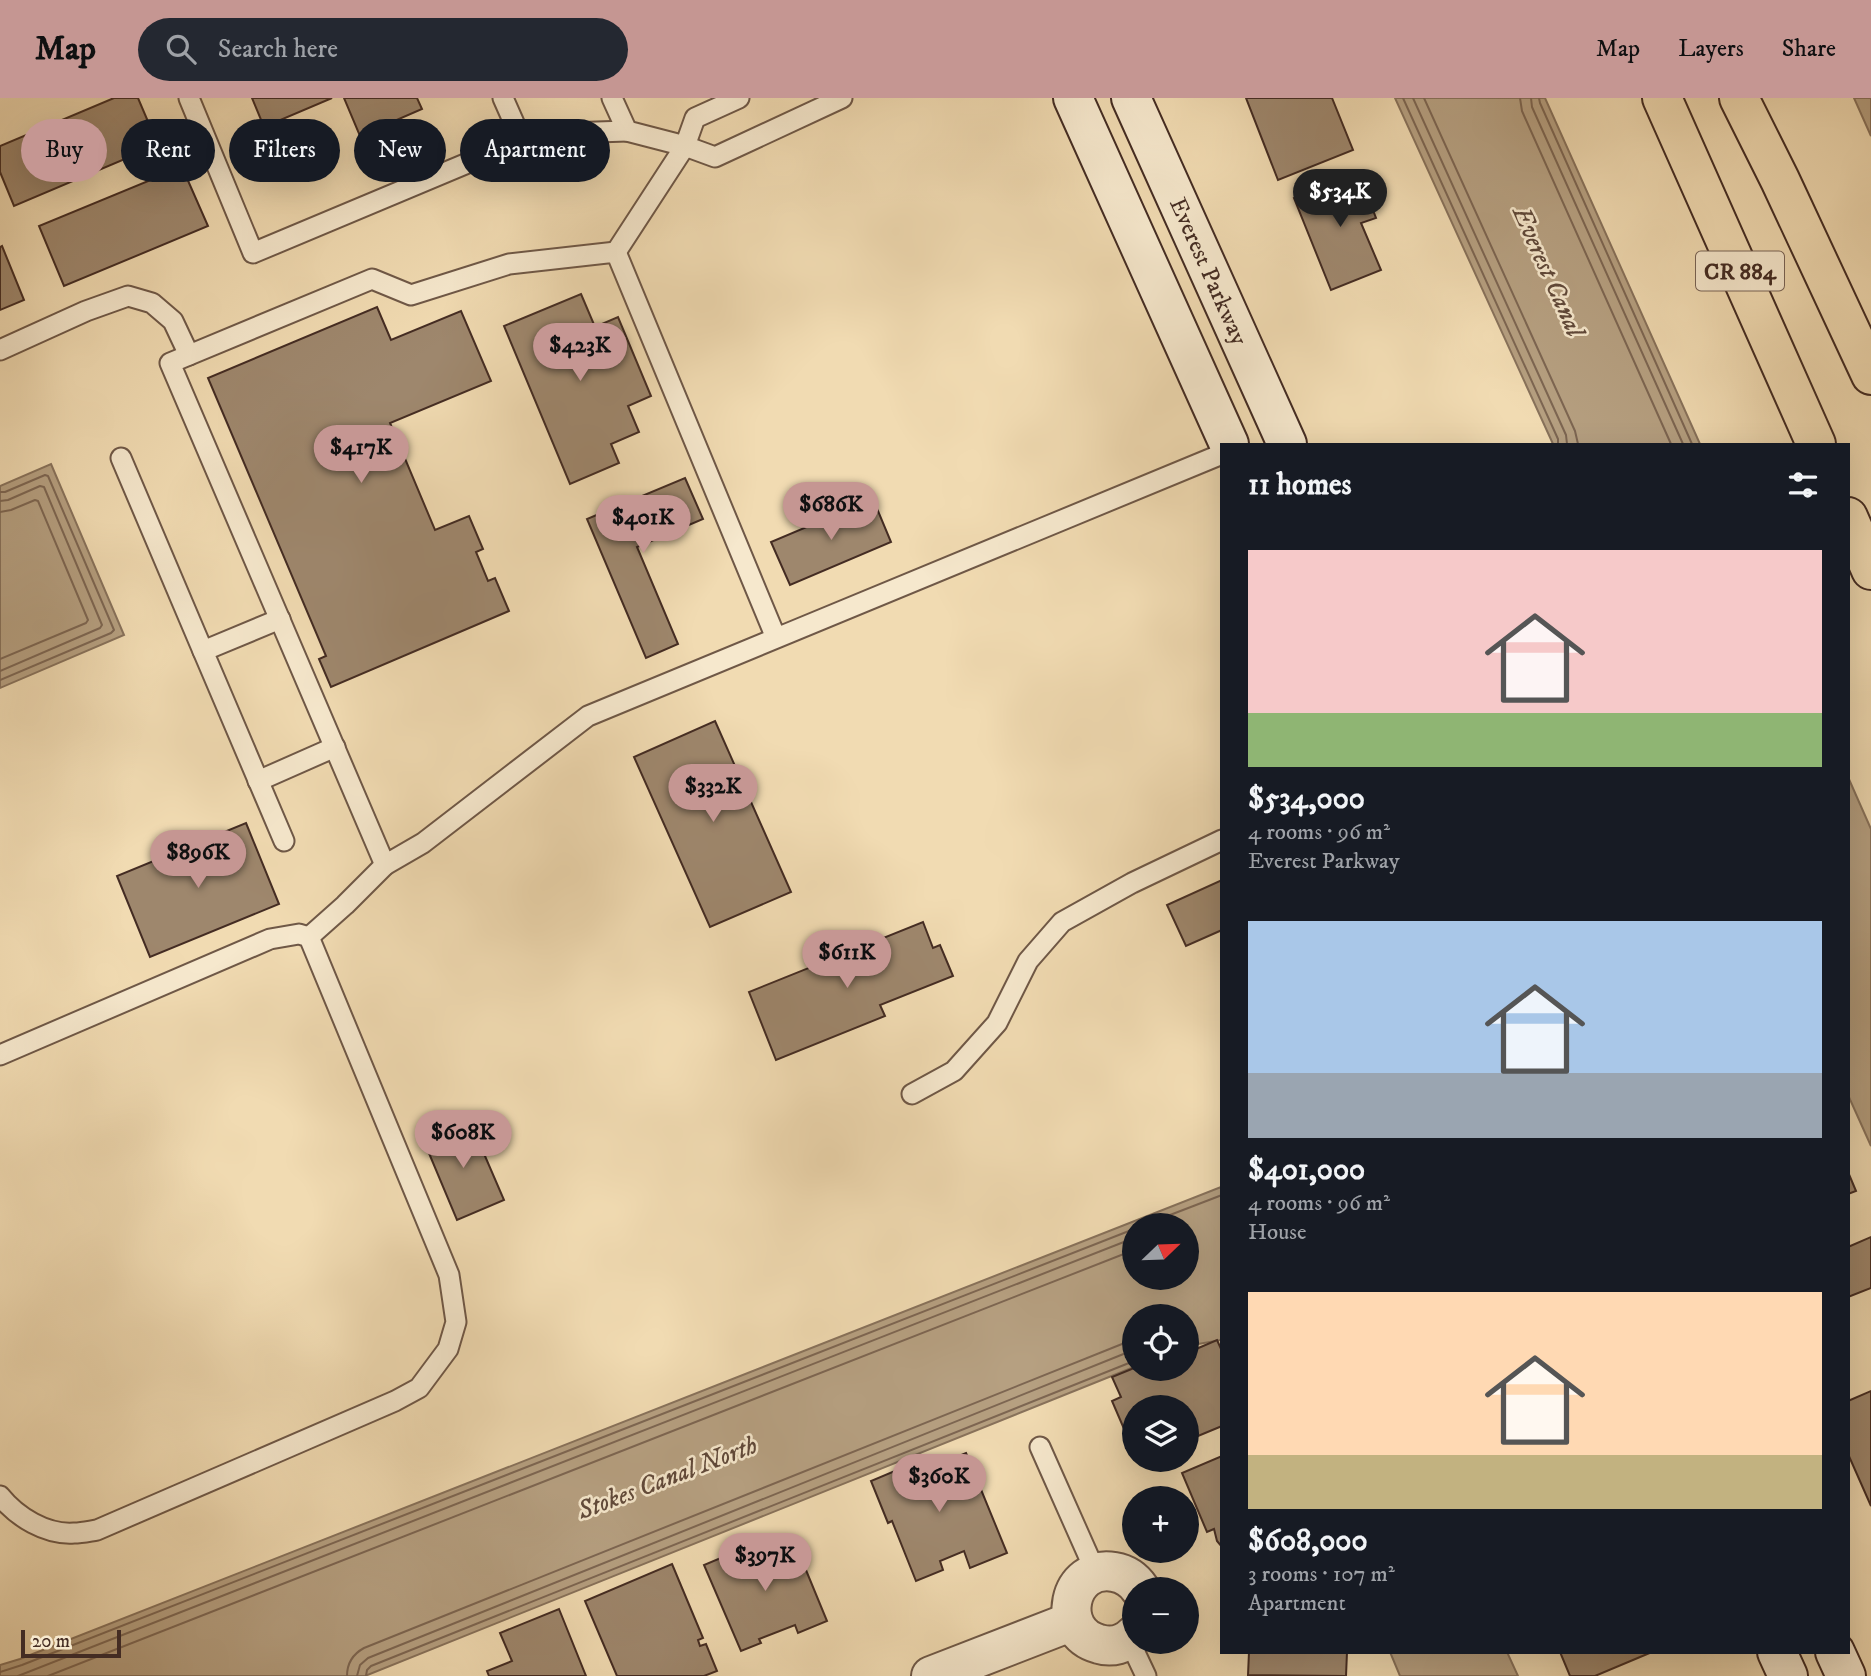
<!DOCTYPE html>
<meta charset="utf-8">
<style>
body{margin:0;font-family:"IM FELL DW Pica",serif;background:#242831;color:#f1f3f6;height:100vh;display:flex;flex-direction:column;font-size:26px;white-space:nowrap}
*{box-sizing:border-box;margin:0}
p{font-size:23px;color:#9ea1a6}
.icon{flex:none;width:38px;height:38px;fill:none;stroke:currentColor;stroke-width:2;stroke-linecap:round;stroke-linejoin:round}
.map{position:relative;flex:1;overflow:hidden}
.sheet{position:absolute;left:1220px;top:345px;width:630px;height:1211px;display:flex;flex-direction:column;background:#171b24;border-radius:0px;box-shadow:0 7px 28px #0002}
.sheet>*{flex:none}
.top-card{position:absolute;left:21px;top:21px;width:665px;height:63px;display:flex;gap:14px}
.needle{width:46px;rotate:67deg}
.controls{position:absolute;left:1122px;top:1115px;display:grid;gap:14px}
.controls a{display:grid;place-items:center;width:77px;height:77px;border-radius:50%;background:#171b24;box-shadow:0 7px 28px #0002;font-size:35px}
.scale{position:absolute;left:21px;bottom:18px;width:100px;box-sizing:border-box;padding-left:7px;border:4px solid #442c23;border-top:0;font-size:19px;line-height:24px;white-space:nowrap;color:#442c23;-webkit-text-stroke:5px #f6e8cd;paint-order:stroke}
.price{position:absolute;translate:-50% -60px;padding:0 16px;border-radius:24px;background:#c59692;color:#111;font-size:23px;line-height:46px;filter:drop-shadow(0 2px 4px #0008)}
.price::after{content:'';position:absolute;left:50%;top:42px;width:21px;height:16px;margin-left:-10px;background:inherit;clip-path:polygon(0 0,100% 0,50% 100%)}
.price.current{background:#222;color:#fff}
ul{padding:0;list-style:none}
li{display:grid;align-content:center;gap:14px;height:371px;padding:0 28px}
li span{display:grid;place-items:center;height:217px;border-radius:0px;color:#555}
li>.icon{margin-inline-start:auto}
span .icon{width:126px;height:126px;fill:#fffc;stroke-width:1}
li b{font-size:30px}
h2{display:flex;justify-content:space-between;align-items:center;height:84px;padding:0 28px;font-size:30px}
.chip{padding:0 24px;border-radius:32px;background:#171b24;box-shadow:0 7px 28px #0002;font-size:24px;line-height:63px}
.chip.current{background:#c59692;color:#111}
header{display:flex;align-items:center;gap:42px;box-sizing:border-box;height:98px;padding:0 35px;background:#c59692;color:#111}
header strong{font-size:33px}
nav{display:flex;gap:38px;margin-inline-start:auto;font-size:24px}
.search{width:490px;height:63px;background:#242831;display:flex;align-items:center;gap:18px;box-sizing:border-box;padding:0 24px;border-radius:38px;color:#9ea1a6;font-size:26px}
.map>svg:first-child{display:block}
.water{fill:#b6a081;stroke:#88725b;stroke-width:2;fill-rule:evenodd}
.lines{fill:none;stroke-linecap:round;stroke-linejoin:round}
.shore{stroke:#7d6652;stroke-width:2}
.building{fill:#9e876d;stroke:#442c23;stroke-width:2}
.lane-casing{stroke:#6f5847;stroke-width:23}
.street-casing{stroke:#6f5847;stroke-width:42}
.secondary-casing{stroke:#442c23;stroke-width:42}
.highway-casing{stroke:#442c23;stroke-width:42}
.lane{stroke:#f6e8cd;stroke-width:19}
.street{stroke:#f6e8cd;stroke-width:38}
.secondary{stroke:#f6e8cd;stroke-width:38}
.highway{stroke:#f1dbb2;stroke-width:38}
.labels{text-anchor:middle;stroke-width:5;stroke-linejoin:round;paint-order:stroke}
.shield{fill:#f6e8cd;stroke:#796456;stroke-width:2}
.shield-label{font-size:23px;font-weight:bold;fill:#442c23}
.street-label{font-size:24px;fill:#442c23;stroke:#f6e8cd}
.water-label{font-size:26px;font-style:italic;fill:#60493a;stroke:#f6e8cd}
</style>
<header>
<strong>Map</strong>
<div class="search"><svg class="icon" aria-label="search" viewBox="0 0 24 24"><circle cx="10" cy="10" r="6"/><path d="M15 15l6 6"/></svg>Search here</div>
<nav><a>Map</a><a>Layers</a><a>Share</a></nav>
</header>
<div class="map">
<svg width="1871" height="1578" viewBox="0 0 1871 1578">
<rect width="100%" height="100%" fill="#f1dbb2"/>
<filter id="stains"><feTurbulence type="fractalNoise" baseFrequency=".00286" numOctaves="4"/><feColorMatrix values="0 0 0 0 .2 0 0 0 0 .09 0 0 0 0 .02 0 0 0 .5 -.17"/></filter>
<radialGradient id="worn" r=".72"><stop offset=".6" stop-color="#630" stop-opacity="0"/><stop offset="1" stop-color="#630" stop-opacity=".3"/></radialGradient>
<g class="water">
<path d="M1395,0h150l155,346h-147z"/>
<path d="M1854,0h17v38z"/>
<path d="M51,366l73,171 -124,53v-202z"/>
<path d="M1848,679l23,52v317l-23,-51z"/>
<path d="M1221,1089v153l-34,6 -1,-30h-52v51l-769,309h-365v-11l20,-6zM1134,1127h52v53h-52z"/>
<path d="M1390,1554h117l11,24h-118z"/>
</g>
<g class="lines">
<g class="shore">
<path d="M1403,0l155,341v5"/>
<path d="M1413,0l153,337 1,9"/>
<path d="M1424,0l151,333 3,13"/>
<path d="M1520,0l2,13 149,333"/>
<path d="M1531,0l1,9 151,337"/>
<path d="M1539,0l1,5 152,341"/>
<path d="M0,394h5l40,-17 3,1 66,154 -3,3 -111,47"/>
<path d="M0,403l8,-1 32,-14 4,1 58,138 -2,3 -100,43"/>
<path d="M0,414l11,-2 24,-10 3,1 50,119 -2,3 -86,36"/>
<path d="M1144,1127l78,-30"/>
<path d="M0,1574l22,-7 1112,-436"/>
<path d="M18,1578l1116,-438"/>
<path d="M48,1578l1086,-426"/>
<path d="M347,1578c0,-13 6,-22 17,-28l758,-304 12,-2"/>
<path d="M357,1578l3,-11 8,-7 758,-305 8,-1"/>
<path d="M366,1578l1,-6 4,-4 763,-305"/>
</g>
</g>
<g class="building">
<path d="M114,0h24l20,47 -144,61 -14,-34v-26z"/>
<path d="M252,0h80l-68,29z"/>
<path d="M344,0h73l5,11 -62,27z"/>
<path d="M1246,0h86l21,52 -75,30z"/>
<path d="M182,69l26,59 -144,60 -25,-60z"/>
<path d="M1358,74l18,46 -15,5 20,47 -50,20 -37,-92z"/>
<path d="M2,148l22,54 -24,10v-63z"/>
<path d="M581,196l14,33 23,-10 33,79 -23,10 11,26 -28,12 8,19 -49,21 -66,-158z"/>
<path d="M377,209l14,33 70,-29 30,70 -101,42 45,107 34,-14 14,33 -7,3 12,29 7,-3 14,33 -178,76 -12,-28 7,-3 -118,-278z"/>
<path d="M685,380l18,41 -66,28 41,97 -32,14 -59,-139z"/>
<path d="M873,401l18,43 -101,43 -19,-43z"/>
<path d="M715,623l76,171 -81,35 -76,-170z"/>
<path d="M246,725l33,81 -129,53 -33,-81z"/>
<path d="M1222,782v50l-36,16 -19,-41z"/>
<path d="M923,824l10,26 7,-3 13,31 -73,29 5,11 -109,44 -27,-68z"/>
<path d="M469,1021l35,81 -47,20 -34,-81z"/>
<path d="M1848,1074l8,19 -8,3z"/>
<path d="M1871,1139v51l-23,9v-50z"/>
<path d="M1217,1242l5,11v75l-36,15v-34h-52v45l-22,-51 9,-4 -9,-20 22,-9h52v-18l3,2z"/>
<path d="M1871,1293v115l-23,-52v-53z"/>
<path d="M966,1355l41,100 -37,15 -6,-17 -24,10 3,9 -27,11 -24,-60 -4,2 -17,-42 57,-24 4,10z"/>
<path d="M1222,1358v91l-5,-6 -3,-12 -7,3 -25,-59z"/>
<path d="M794,1443l33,80 -29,12 -3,-8 -36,14 2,4 -20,8 -37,-86 50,-21 5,11z"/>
<path d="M672,1466l31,74 -5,2 2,6 6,-2 11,27 -13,5h-87l-32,-75z"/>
<path d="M559,1511l27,67h-97l-2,-5 25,-10 -12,-28z"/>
<path d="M1249,1554h98l-1,24 -98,-1z"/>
<path d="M1560,1554h92l-57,24h-25z"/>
</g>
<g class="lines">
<g class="lane-casing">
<g id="lane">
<path d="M189,0l64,155 284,-119 90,-3"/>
<path d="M503,0l19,43"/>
<path d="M612,0l15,33 58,15 30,11 127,-59"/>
<path d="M616,154l69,-106 10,-28 44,-20"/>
<path d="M0,252l86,-39 42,-15 24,7 21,18 16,34"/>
<path d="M121,360l82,193"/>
<path d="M280,521l-77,32 81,190"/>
<path d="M776,540l-160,-386 -107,12 -98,31 -39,-16 -202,84 215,502 38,-22 165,-127 634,-262"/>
<path d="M258,683l77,-34"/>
<path d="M309,839l36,-32 40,-40"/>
<path d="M0,957l270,-116 29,-5 10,3 140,338 7,47 -8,27 -29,39 -24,13 -298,129c-7,1 -15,3 -23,3 -28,2 -57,-16 -74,-37"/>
<path d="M912,996l42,-23 43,-48 31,-62 34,-39 70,-39 90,-43"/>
<path d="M1040,1349l56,126"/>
<path d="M1129,1542l17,36"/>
</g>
</g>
<g class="street-casing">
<g id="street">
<path d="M1134,1537c-9,9 -22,13 -35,9 -45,-12 -31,-80 15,-72 12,2 20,8 26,17"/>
<path d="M931,1578l142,-55"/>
</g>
</g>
<g class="secondary-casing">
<g id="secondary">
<path d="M1073,0l156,346"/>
<path d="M1131,0l156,346"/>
<path d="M1777,1554l11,24"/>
<path d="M1835,1554l11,24"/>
</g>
</g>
<g class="highway-casing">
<g id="highway">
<path d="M1662,0l154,346"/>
<path d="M1739,0l41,82 91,195"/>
<path d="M1848,419l23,53"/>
</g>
</g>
<use href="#lane" class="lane"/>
<use href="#street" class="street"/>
<use href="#secondary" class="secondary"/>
<use href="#highway" class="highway"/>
</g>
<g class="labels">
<rect class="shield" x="1696" y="153.5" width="88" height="39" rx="5"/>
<g class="shield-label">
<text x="1740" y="181">CR 884</text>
</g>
<g class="street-label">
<text transform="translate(1209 173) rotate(66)" y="8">Everest Parkway</text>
</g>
<g class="water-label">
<text transform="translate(1549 173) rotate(66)" y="9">Everest Canal</text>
<text transform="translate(667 1379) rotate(-21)" y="9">Stokes Canal North</text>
</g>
</g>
<rect width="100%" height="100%" filter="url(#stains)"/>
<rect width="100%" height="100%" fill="url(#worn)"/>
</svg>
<div class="controls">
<a><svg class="needle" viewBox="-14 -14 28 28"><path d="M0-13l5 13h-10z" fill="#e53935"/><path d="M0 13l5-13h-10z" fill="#9ea1a6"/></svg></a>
<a><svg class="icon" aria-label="locate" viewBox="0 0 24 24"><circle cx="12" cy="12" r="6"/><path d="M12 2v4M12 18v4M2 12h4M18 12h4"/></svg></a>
<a><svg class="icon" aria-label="layers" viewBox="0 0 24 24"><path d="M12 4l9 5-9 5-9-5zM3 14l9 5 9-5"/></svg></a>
<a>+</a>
<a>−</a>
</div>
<div class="scale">20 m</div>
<b class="price current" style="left:1340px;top:131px">$534K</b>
<b class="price" style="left:580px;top:285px">$423K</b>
<b class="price" style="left:361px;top:387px">$417K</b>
<b class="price" style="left:831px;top:444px">$686K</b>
<b class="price" style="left:643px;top:457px">$401K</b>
<b class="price" style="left:713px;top:726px">$332K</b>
<b class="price" style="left:198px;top:792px">$896K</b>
<b class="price" style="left:847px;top:892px">$611K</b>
<b class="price" style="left:463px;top:1072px">$608K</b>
<b class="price" style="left:939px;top:1416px">$360K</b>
<b class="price" style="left:765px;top:1495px">$397K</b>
<div class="top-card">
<a class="chip current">Buy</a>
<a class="chip">Rent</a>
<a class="chip">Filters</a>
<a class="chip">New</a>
<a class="chip">Apartment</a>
</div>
<section class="sheet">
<h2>11 homes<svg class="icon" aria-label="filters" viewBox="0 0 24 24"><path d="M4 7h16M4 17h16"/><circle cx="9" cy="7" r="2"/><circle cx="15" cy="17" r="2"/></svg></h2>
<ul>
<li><span style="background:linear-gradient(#f6c9c9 75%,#8fb573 0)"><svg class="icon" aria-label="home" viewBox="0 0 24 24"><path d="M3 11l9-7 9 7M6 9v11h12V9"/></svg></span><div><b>$534,000</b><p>4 rooms · 96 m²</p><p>Everest Parkway</p></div></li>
<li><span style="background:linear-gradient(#a9c7e8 70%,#9aa5b1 0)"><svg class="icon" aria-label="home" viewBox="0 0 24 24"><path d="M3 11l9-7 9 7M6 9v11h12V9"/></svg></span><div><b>$401,000</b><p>4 rooms · 96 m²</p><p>House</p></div></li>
<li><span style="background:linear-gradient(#ffd9b3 75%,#c2b280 0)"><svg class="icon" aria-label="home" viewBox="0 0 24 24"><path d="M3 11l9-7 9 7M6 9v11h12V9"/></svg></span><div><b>$608,000</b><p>3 rooms · 107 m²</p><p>Apartment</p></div></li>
</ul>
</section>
</div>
